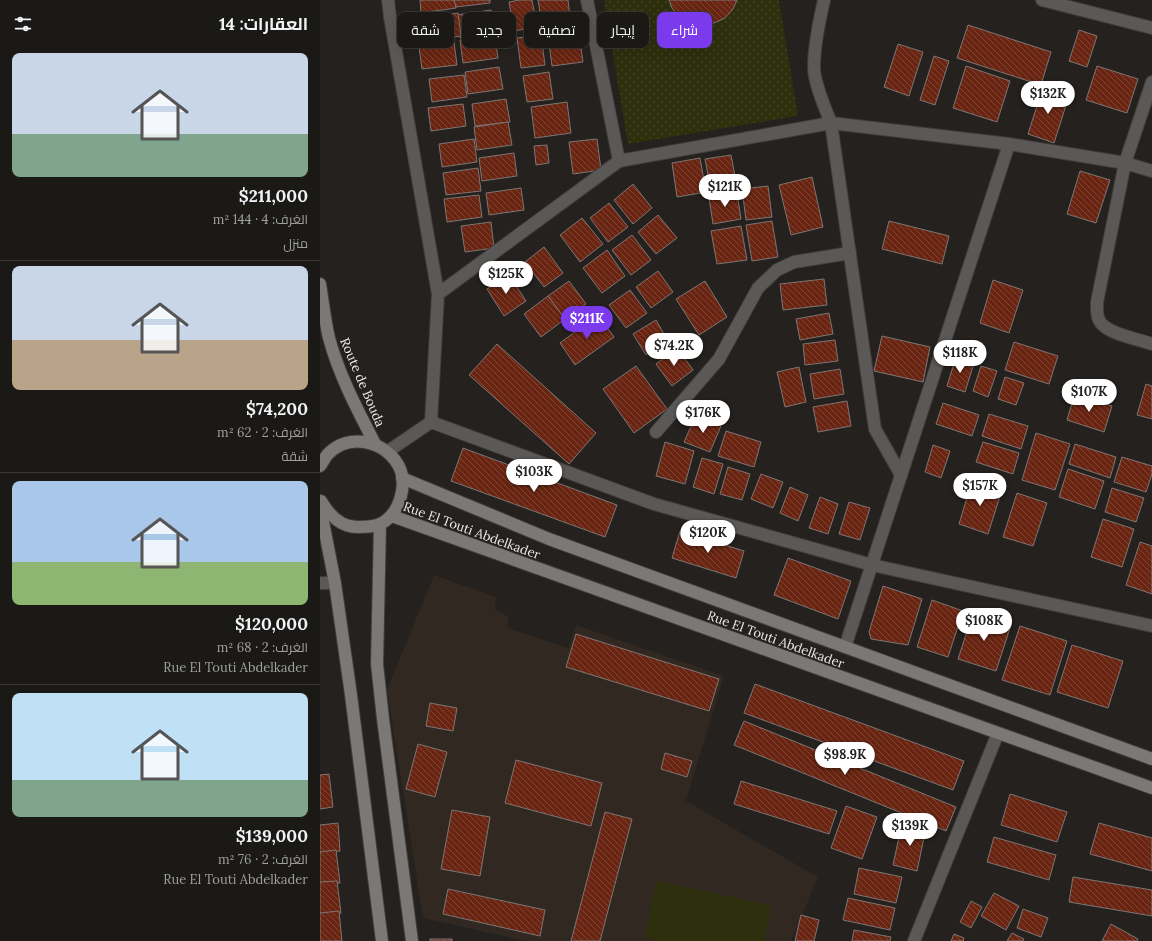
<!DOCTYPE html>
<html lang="ar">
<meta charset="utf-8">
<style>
body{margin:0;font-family:Lora,Cairo,serif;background:#24221f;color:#f1f3f6;direction:rtl;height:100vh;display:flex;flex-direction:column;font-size:15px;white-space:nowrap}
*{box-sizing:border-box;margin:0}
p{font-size:13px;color:#a0a0a1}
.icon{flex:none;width:22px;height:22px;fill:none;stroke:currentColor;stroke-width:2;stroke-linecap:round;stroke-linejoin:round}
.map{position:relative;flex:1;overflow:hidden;direction:ltr}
.drawer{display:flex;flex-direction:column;background:#1b1916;width:320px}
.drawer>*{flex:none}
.guide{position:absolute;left:12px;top:12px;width:380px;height:36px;direction:rtl;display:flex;gap:8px}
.price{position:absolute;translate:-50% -34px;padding:0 9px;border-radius:14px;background:#fff;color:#222;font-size:13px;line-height:26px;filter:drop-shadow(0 1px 2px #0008)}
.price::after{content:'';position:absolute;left:50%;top:24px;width:12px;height:9px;margin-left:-6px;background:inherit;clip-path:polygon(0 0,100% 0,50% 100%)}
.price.selected{background:#7c3aed;color:#fff}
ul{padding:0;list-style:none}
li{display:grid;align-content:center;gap:8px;height:212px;padding:0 12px}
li+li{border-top:1px solid #393835}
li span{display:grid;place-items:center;height:124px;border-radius:8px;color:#555}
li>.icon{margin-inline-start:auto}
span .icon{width:72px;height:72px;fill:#fffc;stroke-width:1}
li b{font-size:17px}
h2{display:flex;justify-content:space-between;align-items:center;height:48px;padding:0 12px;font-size:17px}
.pill{padding:0 14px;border-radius:8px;background:#1b1916;box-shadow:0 4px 16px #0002,0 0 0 1px #393835;font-size:14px;line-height:36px}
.pill.selected{background:#7c3aed;color:#fff}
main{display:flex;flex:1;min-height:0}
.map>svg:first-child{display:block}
.built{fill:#302821}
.grass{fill:url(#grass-dots)}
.pitch{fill:#2d2f0d}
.building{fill:url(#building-back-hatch);stroke:#7c7675}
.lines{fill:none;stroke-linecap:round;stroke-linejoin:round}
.street-casing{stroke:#403d3a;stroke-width:14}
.secondary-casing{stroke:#403d3a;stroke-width:14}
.street{stroke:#5b5957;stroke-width:12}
.secondary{stroke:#7b7875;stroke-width:12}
.labels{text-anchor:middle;stroke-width:3.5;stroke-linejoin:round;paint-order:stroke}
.street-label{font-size:13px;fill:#edebe9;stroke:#24211e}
</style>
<main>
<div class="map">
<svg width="832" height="941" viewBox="0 0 832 941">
<defs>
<pattern id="grass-dots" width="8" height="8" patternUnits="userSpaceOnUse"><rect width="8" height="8" fill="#2d2f0d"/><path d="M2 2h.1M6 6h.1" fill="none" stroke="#424324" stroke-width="1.8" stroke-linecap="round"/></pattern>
<pattern id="building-back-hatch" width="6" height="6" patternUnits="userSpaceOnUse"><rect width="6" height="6" fill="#692511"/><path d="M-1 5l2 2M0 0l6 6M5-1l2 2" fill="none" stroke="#7f4534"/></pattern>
</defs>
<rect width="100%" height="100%" fill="#24211e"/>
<path class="built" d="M114,575l62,22 -1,13 13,6v12l60,20 8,-23 148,51 -38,125 132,76 -27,64h-266l-102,-23 -36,-228z"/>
<path class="grass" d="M284,0h175l19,116 -170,28z"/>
<path class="pitch" d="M336,881l115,24 -7,36h-104l-15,-3z"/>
<g class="building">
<path d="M100,0h35l1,8 -35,5z"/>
<path d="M134,0h36v3l-34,4z"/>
<path d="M199,0h13l5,27 -23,4 -5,-29z"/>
<path d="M218,0h30l3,26 -28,4z"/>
<path d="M349,0h68l-4,9 -8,9 -11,5 -12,2 -11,-2 -11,-6 -8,-9z"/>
<path d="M171,10l4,23 -35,5 -3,-23z"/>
<path d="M138,13l3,23 -35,5 -3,-23z"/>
<path d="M648,25l83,27 -10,33 -84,-27z"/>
<path d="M759,30l18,6 -10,31 -18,-6z"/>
<path d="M259,33l4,29 -31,4 -4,-29z"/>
<path d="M221,35l4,30 -24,3 -4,-30z"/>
<path d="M175,36l3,22 -35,5 -3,-23z"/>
<path d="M134,42l3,23 -35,4 -3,-22z"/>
<path d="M578,44l25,8 -14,44 -25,-9z"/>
<path d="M614,56l15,5 -14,44 -15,-5z"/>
<path d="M646,66l44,15 -13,41 -44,-14z"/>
<path d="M777,66l41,13 -11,34 -41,-13z"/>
<path d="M179,67l4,22 -35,5 -3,-22z"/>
<path d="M229,72l4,27 -26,3 -4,-26z"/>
<path d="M144,75l3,22 -35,5 -3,-23z"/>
<path d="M723,87l26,9 -15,47 -26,-9z"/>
<path d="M186,99l4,23 -35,4 -3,-22z"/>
<path d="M247,102l4,31 -36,5 -4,-31z"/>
<path d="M143,104l3,22 -35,5 -3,-23z"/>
<path d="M188,122l4,23 -35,5 -3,-23z"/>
<path d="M154,139l3,23 -35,5 -3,-23z"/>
<path d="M277,139l4,31 -28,4 -4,-32z"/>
<path d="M227,145l2,18 -13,2 -2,-19z"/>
<path d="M194,153l3,23 -35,5 -3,-23z"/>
<path d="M411,155l6,32 -26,4 -6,-32z"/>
<path d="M380,158l6,34 -29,5 -5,-34z"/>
<path d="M158,168l3,23 -35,4 -3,-22z"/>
<path d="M760,171l30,9 -14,43 -29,-9z"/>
<path d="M492,177l11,50 -32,8 -12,-50z"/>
<path d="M313,184l19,24 -19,16 -19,-24z"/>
<path d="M448,186l4,31 -26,3 -4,-31z"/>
<path d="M201,188l3,22 -35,5 -3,-22z"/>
<path d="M417,193l4,26 -28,5 -4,-26z"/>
<path d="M159,195l3,22 -35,5 -3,-23z"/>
<path d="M289,203l19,24 -20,15 -18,-24z"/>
<path d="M338,215l19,23 -21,16 -18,-22z"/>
<path d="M262,218l21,26 -23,18 -20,-27z"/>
<path d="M452,221l6,36 -26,4 -6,-36z"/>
<path d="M569,221l60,15 -7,28 -60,-15z"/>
<path d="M171,222l3,26 -29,4 -4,-26z"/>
<path d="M421,226l6,34 -30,4 -6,-33z"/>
<path d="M312,235l19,25 -20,15 -19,-25z"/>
<path d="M224,247l19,26 -19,14 -19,-25z"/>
<path d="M287,250l18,26 -23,17 -19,-25z"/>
<path d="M338,271l15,21 -22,16 -15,-21z"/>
<path d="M189,275l17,26 -22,15 -17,-27z"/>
<path d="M504,279l3,26 -44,5 -3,-26z"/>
<path d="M673,280l30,10 -14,43 -29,-10z"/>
<path d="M249,281l17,23 -21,15 -17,-23z"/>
<path d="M385,281l22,36 -28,18 -23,-36z"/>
<path d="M310,290l17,23 -21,15 -17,-23z"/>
<path d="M228,296l17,23 -24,18 -17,-23z"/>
<path d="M509,313l4,21 -33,6 -4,-21z"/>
<path d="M278,315l16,22 -39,28 -15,-22z"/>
<path d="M336,320l12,21 -22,14 -13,-21z"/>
<path d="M562,336l48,11 -7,35 -49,-11z"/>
<path d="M515,340l3,21 -33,4 -2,-21z"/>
<path d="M694,342l44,14 -9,28 -44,-14z"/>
<path d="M177,344l99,89 -27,31 -100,-89z"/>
<path d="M357,348l16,22 -21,16 -16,-22z"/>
<path d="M636,357l18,6 -9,29 -18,-6z"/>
<path d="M316,366l31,43 -33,24 -31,-44z"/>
<path d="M661,366l16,5 -9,26 -15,-6z"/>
<path d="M479,367l7,35 -21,5 -8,-35z"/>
<path d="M520,369l4,25 -30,5 -4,-25z"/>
<path d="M685,377l19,6 -8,22 -18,-6z"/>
<path d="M826,384l6,2v33l-15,-4z"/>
<path d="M755,393l37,13 -8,26 -37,-12z"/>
<path d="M527,401l4,25 -33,6 -5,-25z"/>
<path d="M623,403l36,12 -7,21 -36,-12z"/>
<path d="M669,414l39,12 -7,23 -39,-13z"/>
<path d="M376,415l25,11 -11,26 -26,-10z"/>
<path d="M406,431l35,11 -7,25 -36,-11z"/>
<path d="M716,433l34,11 -15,46 -33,-10z"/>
<path d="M345,442l29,9 -9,33 -29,-8z"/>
<path d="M663,442l36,11 -6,21 -37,-12z"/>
<path d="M755,444l41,13 -6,21 -41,-14z"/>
<path d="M613,445l17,6 -9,27 -16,-6z"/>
<path d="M143,448l154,57 -12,32 -154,-56z"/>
<path d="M802,457l30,9v8l-6,18 -32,-10z"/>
<path d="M382,458l21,6 -9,30 -21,-7z"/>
<path d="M408,467l22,7 -8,26 -22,-6z"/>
<path d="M748,469l36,12 -9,28 -36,-12z"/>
<path d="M441,474l22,8 -10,26 -22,-9z"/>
<path d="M652,481l30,9 -14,44 -29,-10z"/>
<path d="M470,487l18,8 -10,26 -18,-8z"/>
<path d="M792,488l32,10 -8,24 -31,-10z"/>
<path d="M697,493l30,10 -14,43 -30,-9z"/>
<path d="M500,497l18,7 -10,30 -19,-6z"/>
<path d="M529,502l21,6 -10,32 -21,-6z"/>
<path d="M783,519l31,10 -12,38 -31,-10z"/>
<path d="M360,531l64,20 -8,27 -64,-20z"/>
<path d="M820,542l12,4v48l-26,-9z"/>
<path d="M468,558l63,23 -13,38 -64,-24z"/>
<path d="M563,586l39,13 -14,46 -37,-6 -2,-7z"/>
<path d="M612,600l31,11 -15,46 -31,-10z"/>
<path d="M653,613l38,12 -15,46 -38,-12z"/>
<path d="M700,626l47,15 -17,54 -48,-15z"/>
<path d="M256,634l143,45 -10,32 -143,-44z"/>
<path d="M752,645l51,16 -15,47 -51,-16z"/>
<path d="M435,684l209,77 -11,29 -209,-77z"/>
<path d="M110,703l27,5 -4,23 -27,-5z"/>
<path d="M424,721l212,86 -10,24 -212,-86z"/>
<path d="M98,744l29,8 -12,45 -29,-8z"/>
<path d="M345,753l27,8 -5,16 -26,-8z"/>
<path d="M196,760l86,23 -11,43 -86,-23z"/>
<path d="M9,774l4,33 -13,2v-34z"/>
<path d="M421,781l96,30 -8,23 -95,-30z"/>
<path d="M690,794l57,18 -10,30 -56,-17z"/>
<path d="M526,806l31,11 -15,42 -31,-11z"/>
<path d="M132,810l38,7 -10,59 -39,-7z"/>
<path d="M285,812l27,7 -32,122h-29z"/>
<path d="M18,823l2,28 -20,2v-28z"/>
<path d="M582,823l24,5 -9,43 -24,-6z"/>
<path d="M779,823l53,15v33l-62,-17z"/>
<path d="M674,837l62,18 -7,25 -62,-18z"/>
<path d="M16,850l4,33 -20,3v-34z"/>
<path d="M539,868l43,9 -6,26 -42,-9z"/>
<path d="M753,877l79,13v26l-83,-14z"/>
<path d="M17,881l4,32 -21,3v-34z"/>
<path d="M128,889l97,21 -5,26 -97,-22z"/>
<path d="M674,893l25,13 -13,24 -25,-14z"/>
<path d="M528,898l47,10 -5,22 -47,-10z"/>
<path d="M651,901l11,6 -11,21 -11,-6z"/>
<path d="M703,909l25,9 -7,19 -24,-9z"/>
<path d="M19,911l3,30h-22v-28z"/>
<path d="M481,915l18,5 -5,21h-19z"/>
<path d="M791,924l27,15 -1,2h-35z"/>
<path d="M534,930l37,7 -1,4h-38z"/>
<path d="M692,933l12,6 -1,2h-16z"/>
<path d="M634,934l10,4 -1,3h-12z"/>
<rect x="110" y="939" width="22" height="2"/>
</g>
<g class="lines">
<g class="street-casing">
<g id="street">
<path d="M68,0l2,17 48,277"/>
<path d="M267,0l32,161 212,-38 178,21 116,19 -28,139c0,9 -1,18 7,24 10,9 34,13 48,18"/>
<path d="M504,0c-5,22 -10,45 -10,67 0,16 11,41 17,56l44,306 26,46"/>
<path d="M722,0l110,28"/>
<path d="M832,82l-27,81 27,8"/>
<path d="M111,422l223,82 218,61 280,61"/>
<path d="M336,432l63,-73 39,-71 19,-18 17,-8 56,-9"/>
<path d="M67,452l44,-30 7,-128 181,-133"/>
<path d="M0,583h15"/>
<path d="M525,647l164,-503"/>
<path d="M594,941l84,-208"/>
</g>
</g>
<g class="secondary-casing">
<g id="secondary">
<path d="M0,284c3,18 5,37 9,54 10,37 28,71 45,104v2"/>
<path d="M0,466c3,-4 5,-9 8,-12 20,-21 54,-14 69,9 12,18 4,51 -17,61 -6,3 -14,3 -21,3 -17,1 -30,-12 -38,-26"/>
<path d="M82,478l147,61 603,220"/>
<path d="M0,506l15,77 16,112 31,246"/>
<path d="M72,516l760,272"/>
<path d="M60,524l-3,140 6,55 29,222"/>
</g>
</g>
<use href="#street" class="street"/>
<use href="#secondary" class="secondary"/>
</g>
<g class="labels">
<g class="street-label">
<text transform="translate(43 382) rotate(67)" y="5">Route de Bouda</text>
<text transform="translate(152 530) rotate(20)" y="5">Rue El Touti Abdelkader</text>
<text transform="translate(456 639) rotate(20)" y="5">Rue El Touti Abdelkader</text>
</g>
</g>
</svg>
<b class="price" style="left:728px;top:115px">$132K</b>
<b class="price" style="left:405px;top:208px">$121K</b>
<b class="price" style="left:186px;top:295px">$125K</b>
<b class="price selected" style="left:267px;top:340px">$211K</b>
<b class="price" style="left:354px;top:367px">$74.2K</b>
<b class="price" style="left:640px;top:374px">$118K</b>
<b class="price" style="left:769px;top:413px">$107K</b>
<b class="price" style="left:383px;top:434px">$176K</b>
<b class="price" style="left:214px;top:493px">$103K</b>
<b class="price" style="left:660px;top:507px">$157K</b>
<b class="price" style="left:388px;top:554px">$120K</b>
<b class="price" style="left:664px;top:642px">$108K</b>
<b class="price" style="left:525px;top:776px">$98.9K</b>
<b class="price" style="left:590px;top:847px">$139K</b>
<div class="guide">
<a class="pill selected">شراء</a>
<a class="pill">إيجار</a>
<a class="pill">تصفية</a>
<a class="pill">جديد</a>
<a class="pill">شقة</a>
</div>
</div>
<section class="drawer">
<h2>العقارات: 14<svg class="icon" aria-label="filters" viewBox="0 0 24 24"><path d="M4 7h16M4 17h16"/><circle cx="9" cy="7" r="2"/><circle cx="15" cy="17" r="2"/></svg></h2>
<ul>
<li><span style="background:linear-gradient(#c9d6e8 65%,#7fa58c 0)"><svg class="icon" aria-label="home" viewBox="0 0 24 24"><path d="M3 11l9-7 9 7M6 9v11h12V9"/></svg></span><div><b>$211,000</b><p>الغرف: 4 · 144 m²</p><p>منزل</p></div></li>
<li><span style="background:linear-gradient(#c9d6e8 60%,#b9a48a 0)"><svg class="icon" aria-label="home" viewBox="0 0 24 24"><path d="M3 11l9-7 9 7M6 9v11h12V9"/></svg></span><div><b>$74,200</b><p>الغرف: 2 · 62 m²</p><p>شقة</p></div></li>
<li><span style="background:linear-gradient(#a9c7e8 65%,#8fb573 0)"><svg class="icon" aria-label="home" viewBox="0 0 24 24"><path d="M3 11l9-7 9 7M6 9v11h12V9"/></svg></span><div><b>$120,000</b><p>الغرف: 2 · 68 m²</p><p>Rue El Touti Abdelkader</p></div></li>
<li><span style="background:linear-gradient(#bfe0f5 70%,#7fa58c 0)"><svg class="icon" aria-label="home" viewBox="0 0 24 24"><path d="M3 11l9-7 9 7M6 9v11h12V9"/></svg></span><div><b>$139,000</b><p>الغرف: 2 · 76 m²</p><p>Rue El Touti Abdelkader</p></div></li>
</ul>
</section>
</main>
